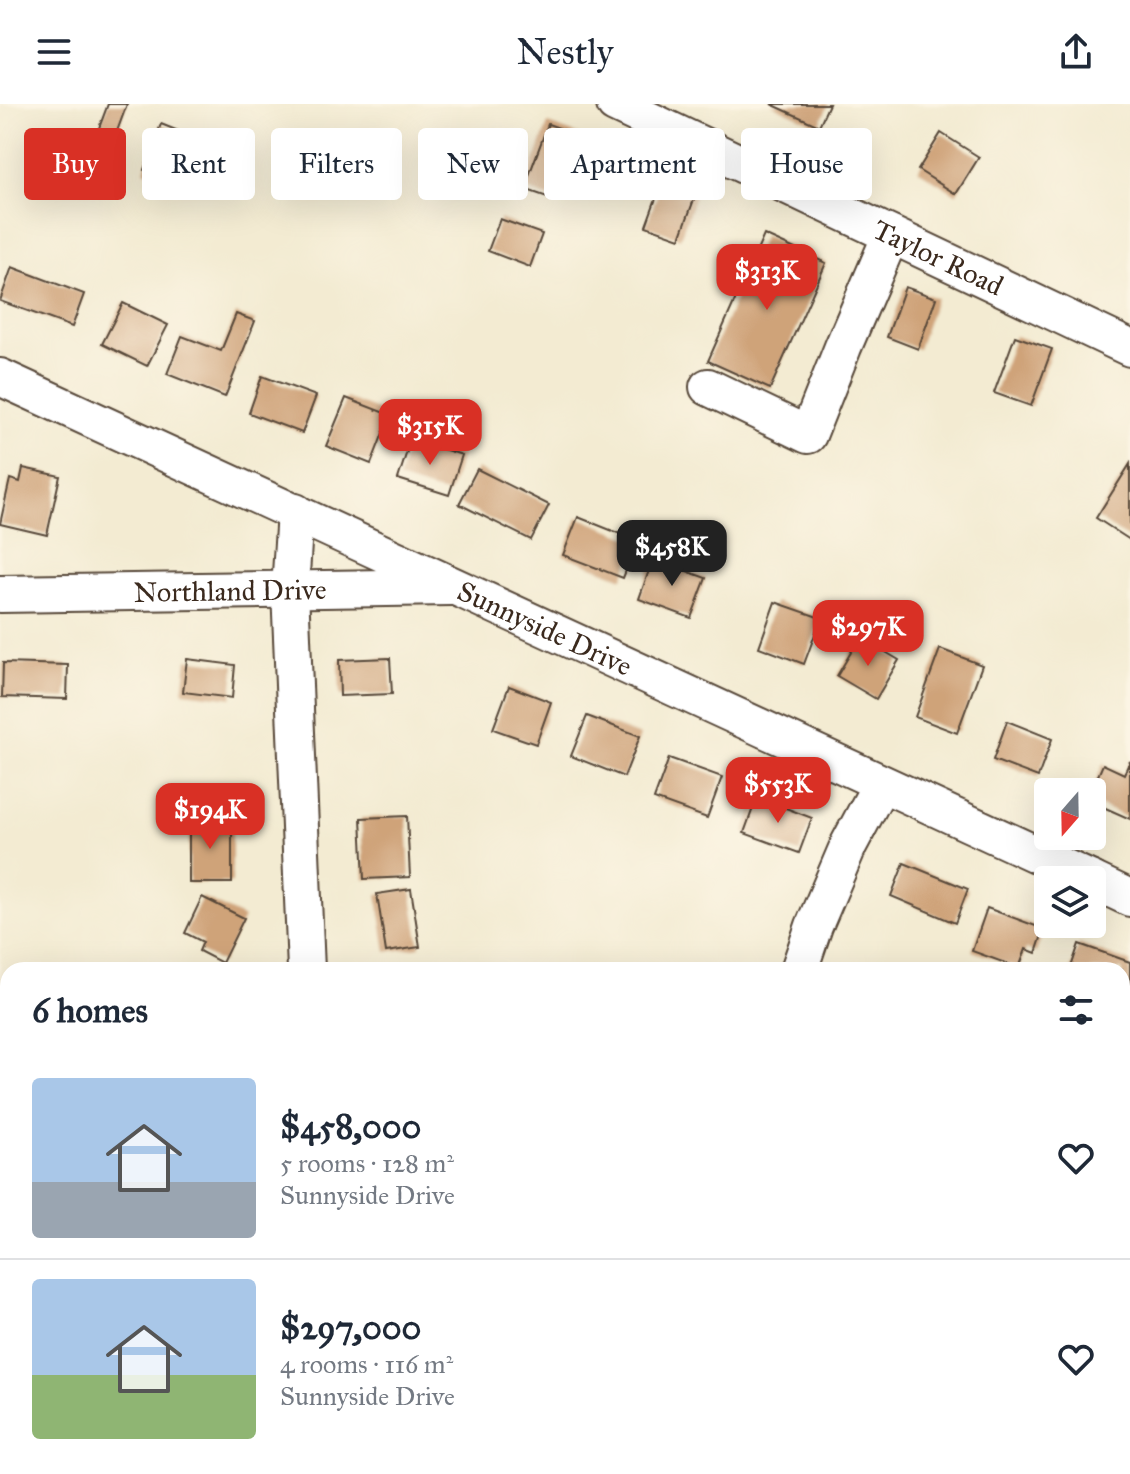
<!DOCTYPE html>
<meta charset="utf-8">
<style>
body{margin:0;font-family:"IM FELL Great Primer",serif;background:#f2f2f3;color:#1f2937;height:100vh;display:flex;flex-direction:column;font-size:30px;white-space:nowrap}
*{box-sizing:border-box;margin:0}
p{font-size:26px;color:#747a83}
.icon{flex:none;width:44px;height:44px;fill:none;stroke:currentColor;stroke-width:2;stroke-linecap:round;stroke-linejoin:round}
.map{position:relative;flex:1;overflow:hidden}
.side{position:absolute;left:0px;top:858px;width:1130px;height:512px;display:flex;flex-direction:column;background:#fff;border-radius:24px 24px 0 0;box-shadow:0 8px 32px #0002}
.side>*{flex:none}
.hud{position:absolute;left:24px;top:24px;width:1082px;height:72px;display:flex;gap:16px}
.needle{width:52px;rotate:200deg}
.fabs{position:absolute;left:1034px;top:674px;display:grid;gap:16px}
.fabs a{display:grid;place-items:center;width:72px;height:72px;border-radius:8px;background:#fff;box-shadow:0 8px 32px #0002;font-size:40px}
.price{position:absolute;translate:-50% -68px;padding:0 18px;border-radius:16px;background:#d93025;color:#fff;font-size:26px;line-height:52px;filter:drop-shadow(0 2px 4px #0008)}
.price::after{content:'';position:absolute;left:50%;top:48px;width:24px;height:18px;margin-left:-12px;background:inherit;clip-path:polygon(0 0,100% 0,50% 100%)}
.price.selected{background:#222;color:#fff}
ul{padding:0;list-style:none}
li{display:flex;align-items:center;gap:24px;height:200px;padding:0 32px}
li+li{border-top:2px solid #e0e1e3}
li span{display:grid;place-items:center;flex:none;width:224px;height:160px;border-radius:8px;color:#555}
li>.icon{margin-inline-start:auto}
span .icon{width:96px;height:96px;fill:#fffc;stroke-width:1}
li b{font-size:34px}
h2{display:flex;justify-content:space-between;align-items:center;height:96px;padding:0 32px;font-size:34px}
.pill{padding:0 28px;border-radius:8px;background:#fff;box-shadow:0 8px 32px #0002;font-size:28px;line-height:72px}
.pill.selected{background:#d93025;color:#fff}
header{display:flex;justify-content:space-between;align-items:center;height:104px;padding:0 32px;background:#fff;font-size:36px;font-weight:600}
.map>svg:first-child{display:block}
.building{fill:#cfa379}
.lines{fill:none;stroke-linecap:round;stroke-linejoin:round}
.minor-casing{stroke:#574739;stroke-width:40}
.minor{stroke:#fff;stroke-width:36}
.labels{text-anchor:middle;stroke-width:7;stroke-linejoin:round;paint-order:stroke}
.street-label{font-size:28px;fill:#3b2a1e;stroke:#fcf5e5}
</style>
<header><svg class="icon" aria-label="menu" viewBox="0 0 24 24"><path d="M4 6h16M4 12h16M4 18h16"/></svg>Nestly<svg class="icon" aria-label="share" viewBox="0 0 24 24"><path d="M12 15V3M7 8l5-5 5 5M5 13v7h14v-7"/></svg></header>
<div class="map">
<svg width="1130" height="1370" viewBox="0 0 1130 1370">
<rect width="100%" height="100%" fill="#fcf5e5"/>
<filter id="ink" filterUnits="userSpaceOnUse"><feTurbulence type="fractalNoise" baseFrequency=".0125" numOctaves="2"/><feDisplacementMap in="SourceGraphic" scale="16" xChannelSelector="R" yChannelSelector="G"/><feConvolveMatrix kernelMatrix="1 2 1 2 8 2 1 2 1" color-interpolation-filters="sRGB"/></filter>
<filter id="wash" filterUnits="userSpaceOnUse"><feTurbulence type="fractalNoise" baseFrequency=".006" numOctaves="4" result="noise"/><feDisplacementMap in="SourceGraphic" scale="32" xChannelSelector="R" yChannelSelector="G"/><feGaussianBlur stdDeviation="1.8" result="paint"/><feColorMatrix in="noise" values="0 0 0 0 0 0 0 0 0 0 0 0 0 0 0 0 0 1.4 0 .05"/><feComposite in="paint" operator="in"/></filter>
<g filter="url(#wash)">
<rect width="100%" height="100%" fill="#f3ebd2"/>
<g id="blocks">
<g class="building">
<path d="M108,0h19l-18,49 -17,-6z"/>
<path d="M771,0h58l-10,22z"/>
<path d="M161,20l30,12 -17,45 -30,-11z"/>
<path d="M548,20l31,11 -23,65 -32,-11z"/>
<path d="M941,29l38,24 -23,37 -38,-24z"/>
<path d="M663,75l34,12 -17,47 -34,-12z"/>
<path d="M500,115l42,15 -12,33 -42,-16z"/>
<path d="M764,131l62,28 -56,126 -62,-28z"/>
<path d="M12,163l72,27 -12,33 -72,-26z"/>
<path d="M905,183l31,11 -18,51 -31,-12z"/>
<path d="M123,199l45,22 -21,41 -45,-22z"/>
<path d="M236,210l19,7 -30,76 -58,-23 15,-38 39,15z"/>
<path d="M1015,232l37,13 -21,57 -37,-13z"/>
<path d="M262,272l54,20 -14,37 -53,-20z"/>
<path d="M346,294l44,17 -19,49 -45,-18z"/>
<path d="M411,335l51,16 -13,40 -51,-16z"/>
<path d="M1130,360v76l-34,-22z"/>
<path d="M23,364l37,8 -13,59 -47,-11 10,-45 10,3z"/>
<path d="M477,365l72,36 -18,35 -72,-36z"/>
<path d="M578,413l60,24 -15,37 -60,-23z"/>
<path d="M653,455l53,19 -15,40 -52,-19z"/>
<path d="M775,498l46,16 -17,46 -45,-17z"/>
<path d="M860,533l39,23 -23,39 -39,-23z"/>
<path d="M940,545l42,16 -25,68 -42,-16z"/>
<path d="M390,554l2,36 -52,2 -1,-36z"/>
<path d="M187,555l48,6 -3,33 -49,-6z"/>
<path d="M3,559l65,2 -1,34 -65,-2z"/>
<path d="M509,582l42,16 -15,42 -43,-15z"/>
<path d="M587,612l53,20 -16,41 -53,-21z"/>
<path d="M1007,617l45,18 -14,38 -45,-17z"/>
<path d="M669,654l53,19 -15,41 -53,-19z"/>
<path d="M1130,657v58l-38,-17 -1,-10 12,-28 21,10z"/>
<path d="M757,693l55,21 -13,35 -55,-20z"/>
<path d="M407,712l3,61 -46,2 -3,-61z"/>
<rect x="189" y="715" width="43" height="64"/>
<path d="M904,759l64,26 -13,34 -64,-27z"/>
<path d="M411,785l9,58 -34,5 -9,-58z"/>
<path d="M202,793l42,21 -22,45 -23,-12 4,-9 -18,-9z"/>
<path d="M987,804l57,21 -8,24 -10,-4 -7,19 -47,-17z"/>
<path d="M1079,840l51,18v23l-8,21v-36h-52z"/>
<path d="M1124,1122l6,5v121l-8,-7v-116z"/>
<path d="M8,1154v81l-8,2v-81z"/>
<path d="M8,1287v44l-8,-15v-25z"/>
<path d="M8,1351v11h41l3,8h-52v-16z"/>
<path d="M162,1362h48l1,8h-49z"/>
<path d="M406,1362h45l1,8h-45z"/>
<path d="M989,1362h46l7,8h-58l-2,-2z"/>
<rect x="667" y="1366" width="47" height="4"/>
</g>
</g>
</g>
<g filter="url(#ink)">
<use href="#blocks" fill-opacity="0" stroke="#574739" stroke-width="2"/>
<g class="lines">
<g class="minor-casing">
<g id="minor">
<path id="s1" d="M615,0l515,244"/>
<path id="s2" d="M0,273l1092,503"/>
<path d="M708,283l100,48 35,-88 48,-112"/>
<path d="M295,408l-5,78 16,380"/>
<path id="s3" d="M0,490l450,-7"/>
<path d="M1092,776l38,18"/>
<path d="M799,866l15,-44 35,-82 32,-60"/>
<path d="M326,1362l1,8"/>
<path d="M779,1362l1,8"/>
</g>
</g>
<use href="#minor" class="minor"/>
</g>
</g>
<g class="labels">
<g class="street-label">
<text dy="10" stroke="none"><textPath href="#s1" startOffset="358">Taylor Road</textPath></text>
<text dy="10" stroke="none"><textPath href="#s3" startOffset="230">Northland Drive</textPath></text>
<text dy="10" stroke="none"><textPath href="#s2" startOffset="600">Sunnyside Drive</textPath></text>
</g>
</g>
</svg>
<div class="fabs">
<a><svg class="needle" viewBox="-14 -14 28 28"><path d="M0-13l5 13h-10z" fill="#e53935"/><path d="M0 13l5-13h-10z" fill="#747a83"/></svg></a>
<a><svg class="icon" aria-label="layers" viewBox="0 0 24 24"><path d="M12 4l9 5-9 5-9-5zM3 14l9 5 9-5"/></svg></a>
</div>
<b class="price" style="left:767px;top:208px">$313K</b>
<b class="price" style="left:430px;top:363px">$315K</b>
<b class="price selected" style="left:672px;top:484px">$458K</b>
<b class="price" style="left:868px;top:564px">$297K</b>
<b class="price" style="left:778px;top:721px">$553K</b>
<b class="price" style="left:210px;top:747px">$194K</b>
<div class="hud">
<a class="pill selected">Buy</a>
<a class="pill">Rent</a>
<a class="pill">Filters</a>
<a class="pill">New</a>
<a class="pill">Apartment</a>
<a class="pill">House</a>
</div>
<section class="side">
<h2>6 homes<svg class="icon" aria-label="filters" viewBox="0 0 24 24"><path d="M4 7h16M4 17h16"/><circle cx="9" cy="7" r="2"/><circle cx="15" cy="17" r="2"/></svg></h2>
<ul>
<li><span style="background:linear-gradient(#a9c7e8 65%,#9aa5b1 0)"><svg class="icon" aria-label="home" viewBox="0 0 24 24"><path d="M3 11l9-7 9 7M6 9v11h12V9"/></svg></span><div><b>$458,000</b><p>5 rooms · 128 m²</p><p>Sunnyside Drive</p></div><svg class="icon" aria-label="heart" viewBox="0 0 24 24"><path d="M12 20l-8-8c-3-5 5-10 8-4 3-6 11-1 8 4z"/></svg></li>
<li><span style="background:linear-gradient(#a9c7e8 60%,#8fb573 0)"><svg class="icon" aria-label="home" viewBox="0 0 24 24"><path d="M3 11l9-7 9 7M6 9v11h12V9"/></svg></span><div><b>$297,000</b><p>4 rooms · 116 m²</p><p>Sunnyside Drive</p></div><svg class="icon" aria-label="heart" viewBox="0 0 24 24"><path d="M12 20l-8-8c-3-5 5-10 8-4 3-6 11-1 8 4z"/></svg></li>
</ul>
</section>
</div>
